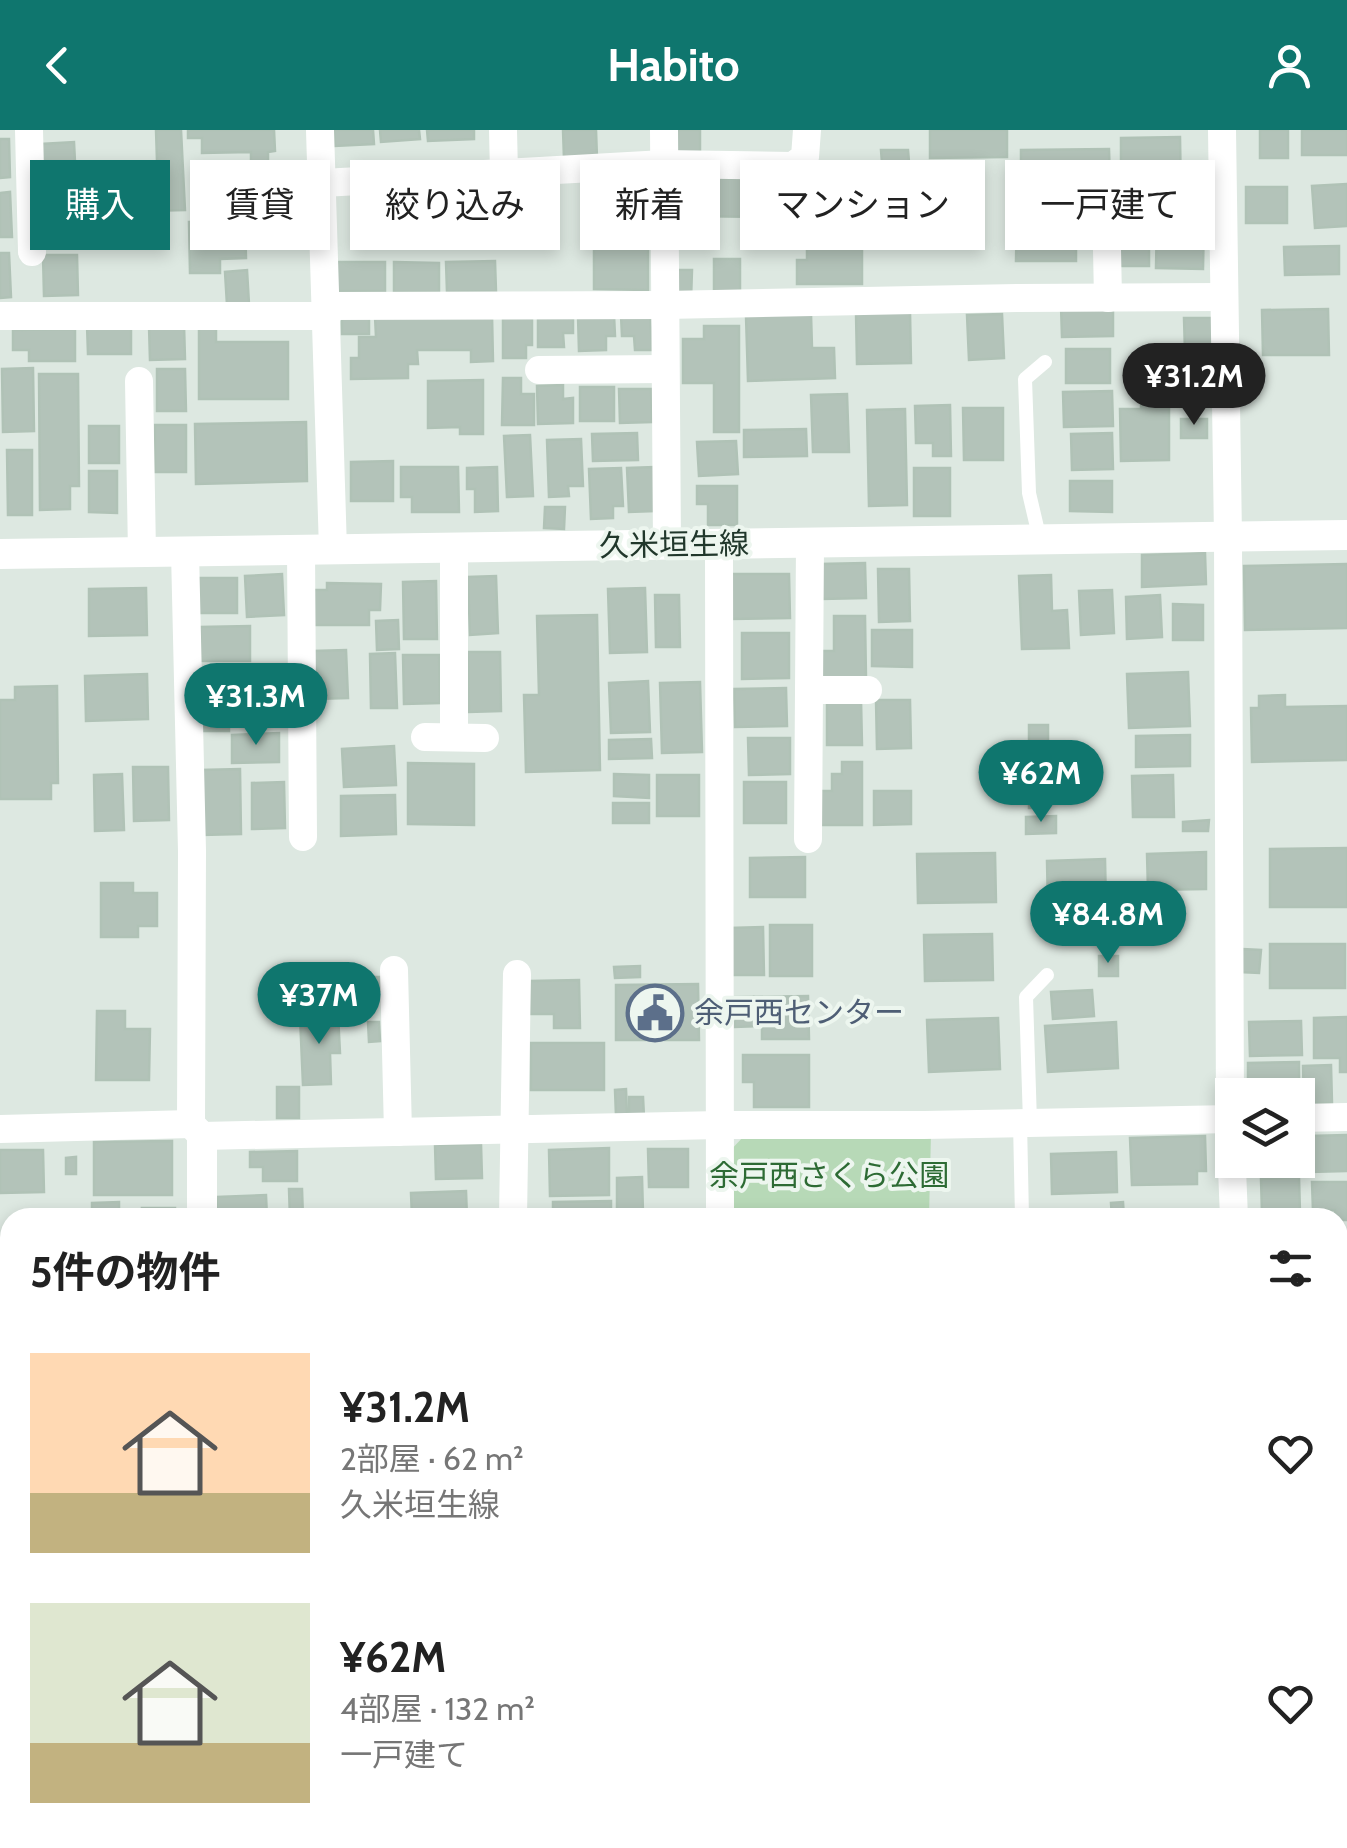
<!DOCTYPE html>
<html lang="ja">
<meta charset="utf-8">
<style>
body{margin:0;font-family:Cabin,"Noto Sans JP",sans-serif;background:#f6f6f6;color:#222;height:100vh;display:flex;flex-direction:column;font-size:38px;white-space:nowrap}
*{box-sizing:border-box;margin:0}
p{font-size:32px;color:#767676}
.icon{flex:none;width:55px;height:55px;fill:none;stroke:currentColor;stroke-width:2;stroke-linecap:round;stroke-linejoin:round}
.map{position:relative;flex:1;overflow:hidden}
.panel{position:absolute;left:0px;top:1078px;width:1348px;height:642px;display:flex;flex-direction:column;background:#fff;border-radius:30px 30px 0 0;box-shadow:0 5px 15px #0003}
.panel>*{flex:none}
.top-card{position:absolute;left:30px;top:30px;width:1288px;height:90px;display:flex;gap:20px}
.controls{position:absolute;left:1215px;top:948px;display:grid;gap:20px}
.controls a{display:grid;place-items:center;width:100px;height:100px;border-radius:0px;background:#fff;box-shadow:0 5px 15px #0003;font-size:50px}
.price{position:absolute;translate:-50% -85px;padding:0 22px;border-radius:35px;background:#0f766e;color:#fff;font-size:32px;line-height:65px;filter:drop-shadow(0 2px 5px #0008)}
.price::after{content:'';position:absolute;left:50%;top:60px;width:30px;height:22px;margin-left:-15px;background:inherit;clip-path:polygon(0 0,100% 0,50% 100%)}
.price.on{background:#222;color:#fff}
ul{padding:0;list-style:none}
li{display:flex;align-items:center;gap:30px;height:250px;padding:0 30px}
li span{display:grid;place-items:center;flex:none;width:280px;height:200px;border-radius:0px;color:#555}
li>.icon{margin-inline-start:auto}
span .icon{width:120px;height:120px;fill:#fffc;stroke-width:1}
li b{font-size:42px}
h2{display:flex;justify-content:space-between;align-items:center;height:120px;padding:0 30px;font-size:42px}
.pill{padding:0 35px;border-radius:0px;background:#fff;box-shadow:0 5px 15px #0003;font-size:35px;line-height:90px}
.pill.on{background:#0f766e;color:#fff}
header{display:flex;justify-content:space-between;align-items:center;height:130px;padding:0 30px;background:#0f766e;color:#fff;font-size:45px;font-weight:700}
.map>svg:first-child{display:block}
.green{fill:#b7d9b7}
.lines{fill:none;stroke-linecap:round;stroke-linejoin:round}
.river{stroke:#87ccc4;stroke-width:58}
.building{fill:#b3c3b9;stroke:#b0c2b6;stroke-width:2.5}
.service{stroke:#fff;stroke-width:14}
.minor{stroke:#fff;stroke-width:28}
.tertiary{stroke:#fff;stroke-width:30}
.secondary{stroke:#fff;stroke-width:30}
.motorway{stroke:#2d6149;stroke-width:30}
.labels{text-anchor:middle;stroke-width:8;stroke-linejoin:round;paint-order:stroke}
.street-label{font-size:30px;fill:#20372b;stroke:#edf6ef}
.service-label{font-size:30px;fill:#4e5e75;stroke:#edf6ef;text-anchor:start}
.park-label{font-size:30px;fill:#2d6b34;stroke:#edf6ef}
</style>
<header><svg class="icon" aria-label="back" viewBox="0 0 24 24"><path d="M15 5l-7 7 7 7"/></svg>Habito<svg class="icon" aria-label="person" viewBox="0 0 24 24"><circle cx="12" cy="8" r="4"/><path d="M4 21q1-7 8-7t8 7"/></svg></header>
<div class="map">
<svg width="1347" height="1718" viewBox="0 0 1347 1718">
<rect width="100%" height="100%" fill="#dde8e1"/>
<path class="green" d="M931,1004l-2,83h-203v-62l19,-20z"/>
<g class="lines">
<g class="river">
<path d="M1338,1530h9"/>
<path d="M0,1548l10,-1"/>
</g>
</g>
<g class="building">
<path d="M156,0h25l4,80 -38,1 -1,-18 12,-1z"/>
<path d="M188,0h86l1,21 -7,1v9h-17v-9l-49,1v-15h-14z"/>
<path d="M334,0h39l1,14 -39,2z"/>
<path d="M380,0h39l1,9 -39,3z"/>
<path d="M427,0h47v9l-46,2z"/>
<path d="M563,0h33l1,28 -33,1z"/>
<path d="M672,0h28v25h-27z"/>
<path d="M930,0h77v27l-77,1z"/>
<rect x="1260" y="0" width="28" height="28"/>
<rect x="1302" y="0" width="45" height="25"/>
<path d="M1180,7l1,59h-60v-58z"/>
<path d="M0,9h9l1,38 -10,1z"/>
<path d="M74,12l2,40 -33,1 -2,-39z"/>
<path d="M1109,19l1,35h-38v-9l-51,1v-26z"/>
<path d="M881,20h27l1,12 -27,1z"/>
<path d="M690,48l81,1 -1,38 -80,-1z"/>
<path d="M859,49v30h-7v11h-49v-18h10v-22z"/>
<path d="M299,51v32h-53l-1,-31z"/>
<path d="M554,53v35l-49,1v-35z"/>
<path d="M1347,54v42l-32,2 -3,-42z"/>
<rect x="1246" y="57" width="41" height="36"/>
<path d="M10,62l2,45h-12v-44z"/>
<path d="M439,63l1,32 -45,1 -1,-31z"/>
<path d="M494,63l1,32 -45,1 -1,-31z"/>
<path d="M43,67h35l1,43 -36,1z"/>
<path d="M1017,78l59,1v52h-60z"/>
<path d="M1157,88h47l-1,51 -47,-1z"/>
<path d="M245,91l1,37 -26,1v14h-30l-1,-51z"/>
<rect x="1116" y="91" width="33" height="45"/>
<path d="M594,97h54v63l-54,-1z"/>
<path d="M862,114v40h-65v-24h10v-15z"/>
<path d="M1339,116v28l-54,1 -1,-28z"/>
<path d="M0,123h9l2,44 -11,1z"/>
<path d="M43,125h34l1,40 -34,1z"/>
<rect x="714" y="129" width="26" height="37"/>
<path d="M495,131l1,30 -49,1 -1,-30z"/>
<rect x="337" y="132" width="48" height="29"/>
<path d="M394,132l45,1v29h-45z"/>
<path d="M247,140l2,34 -22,1 -2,-33z"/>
<path d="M673,140h19l-1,30h-18z"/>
<path d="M1113,175v31l-51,1 -1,-31z"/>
<path d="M1328,179l1,46h-66l-1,-45z"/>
<path d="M910,182l1,51 -54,1 -1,-51z"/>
<path d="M573,183v20h-10l1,14h-26v-33z"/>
<path d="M650,184l2,36h-17l-1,-14h-12l-1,-21z"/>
<path d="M811,184l1,34h22l1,30 -87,3 -2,-65z"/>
<path d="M1002,184l2,44 -35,2 -2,-45z"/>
<rect x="342" y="185" width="27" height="19"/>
<path d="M492,185l1,46 -22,1v-12h-54l1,14h-10v14l-57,1v-21h8v-21h17l-1,-21z"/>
<path d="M503,185h29v30h-6v13h-23z"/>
<path d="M614,185l1,21h-9v14l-27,1 -1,-35z"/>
<path d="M1184,188h28l2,68h-28z"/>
<path d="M199,192h17v20h72v57h-89z"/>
<path d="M131,194v30h-43l-1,-29z"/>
<path d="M184,195l1,34 -35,1 -1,-34z"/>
<path d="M704,196h35v106h-25v-49h-31v-44h21z"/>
<path d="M75,199v32h-46v-11h-16v-20z"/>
<rect x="1066" y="219" width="44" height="34"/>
<path d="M33,238l1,63 -31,1 -1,-63z"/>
<path d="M157,239h28l1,42h-29z"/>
<path d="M39,244h39l1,112h-9v23l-30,1z"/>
<path d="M503,248h18v16h13v31h-32z"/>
<path d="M483,250v54h-23v-7l-32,1v-47z"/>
<path d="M563,255v14l10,-1v25l-35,1 -1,-38z"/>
<rect x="580" y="257" width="34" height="34"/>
<path d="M1141,257h28v73l-48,1 -1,-52h21z"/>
<path d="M619,259h32l1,33 -32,1z"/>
<path d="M1112,261l1,35 -49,1 -1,-35z"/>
<path d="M847,264l2,58h-36l-2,-57z"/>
<path d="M950,275l1,51h-18v-13h-17l-1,-37z"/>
<path d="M963,278h40v52h-39z"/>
<path d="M905,279l2,96 -38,1 -2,-96z"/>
<rect x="1181" y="289" width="26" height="19"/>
<path d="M306,292l1,59 -111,3 -1,-60z"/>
<rect x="155" y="295" width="31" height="47"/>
<rect x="89" y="296" width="30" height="37"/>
<path d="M806,299l1,27 -63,1v-27z"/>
<path d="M637,303l1,27 -45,1 -1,-27z"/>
<path d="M1112,303l1,36 -41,1 -1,-36z"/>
<path d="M530,305l3,61 -26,1 -3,-61z"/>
<path d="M581,309l2,47h-15l1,10 -20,1 -2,-57z"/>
<path d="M736,311l2,33 -39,2 -2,-34z"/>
<path d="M7,320h25v65h-24z"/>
<path d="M393,331v40h-42v-39z"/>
<path d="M401,337h57l1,45h-47v-15h-11z"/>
<path d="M497,337l1,44 -23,1v-23h-8v-21z"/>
<path d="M654,337l1,44 -26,1 -2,-44z"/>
<path d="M621,338l2,38h-10v12l-22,1 -2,-50z"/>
<rect x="914" y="338" width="36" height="48"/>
<path d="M89,341h28v42l-28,-1z"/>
<path d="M1070,351h42v31l-42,-1z"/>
<path d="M697,356h40v39h-29v-21h-11z"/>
<path d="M545,377h20l-1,22 -20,-1z"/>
<path d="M1205,423l1,31 -64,3v-32z"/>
<path d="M865,433l1,35 -44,1 -2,-35z"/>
<path d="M1347,434v64l-102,2 -1,-64z"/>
<path d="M878,439h31l1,52 -31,1z"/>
<path d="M282,444l2,41 -37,2 -2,-41z"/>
<path d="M731,444h58l1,44 -59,1z"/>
<path d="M1051,445l1,36 15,-1 2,38 -47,1 -3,-73z"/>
<path d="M496,446l2,57 -28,2 -2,-58z"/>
<rect x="199" y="448" width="38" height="35"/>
<path d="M436,451l1,58h-33l-1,-57z"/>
<path d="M327,453l54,1 -1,26h-11v15h-56v-35h14z"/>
<path d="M146,458l1,47 -58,1v-47z"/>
<path d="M645,458l2,64 -37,1 -2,-64z"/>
<path d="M1112,460l2,43 -33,2 -2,-44z"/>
<path d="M655,465h24l1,52h-24z"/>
<path d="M1160,465l2,42 -35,2 -1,-42z"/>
<path d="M1173,474l30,1v35h-30z"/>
<path d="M597,485l3,155 -74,2 -2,-77h15l-2,-79z"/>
<path d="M834,486h31l1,62 -46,1v-28h14z"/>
<path d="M398,490l1,29 -22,1 -1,-29z"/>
<path d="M250,496v35h-49l-1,-34z"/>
<path d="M872,500h40v37l-40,-1z"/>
<path d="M742,503h47v45l-47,1z"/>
<path d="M346,520l2,48 -33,1 -2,-48z"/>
<path d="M468,522h32l1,59 -32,1z"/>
<path d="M395,523l2,55h-26l-1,-54z"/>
<path d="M403,525h36l1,48 -36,1z"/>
<path d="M202,539h80l1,31h-22v19l-32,1v11h-27z"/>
<path d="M1188,542l2,54 -61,2 -2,-54z"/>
<path d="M147,544l1,45 -62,2 -1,-45z"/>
<path d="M648,551l2,51 -39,1 -2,-50z"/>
<path d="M700,552l2,70 -40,1 -2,-70z"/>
<path d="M57,556l1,97h-7v16h-51v-99h15v-13z"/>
<path d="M786,558l1,38 -52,1 -1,-38z"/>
<path d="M1285,565v12l62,-1v54l-95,2 -1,-54h8v-12z"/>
<path d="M861,570l1,45h-35v-44z"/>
<path d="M876,570h34l1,48 -34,1z"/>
<rect x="1029" y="595" width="19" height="83"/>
<path d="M279,603v29l-47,1v-28z"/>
<path d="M1190,605v31l-54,1v-31z"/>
<path d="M748,608h42v36l-41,1z"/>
<path d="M651,609l1,19 -43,1v-19z"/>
<path d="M394,616l2,39 -52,2 -2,-38z"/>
<path d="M842,632h20v63h-43v-34h13v-17h10z"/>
<path d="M408,633l66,1v61l-66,-1z"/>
<path d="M133,637h35l1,53 -35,1z"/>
<path d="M240,639l1,65 -39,1 -2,-65z"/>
<path d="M122,644l2,56 -29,1 -1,-56z"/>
<path d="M614,644l35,1v23l-35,-2z"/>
<rect x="657" y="645" width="42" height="41"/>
<path d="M1173,645l1,42h-41l-1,-41z"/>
<path d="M284,652l1,46 -33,1v-46z"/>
<rect x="744" y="652" width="42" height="41"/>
<path d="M874,661h37v33l-37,1z"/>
<path d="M395,665l1,39 -55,2v-40z"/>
<rect x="613" y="673" width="36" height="20"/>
<path d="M1056,686v17l-30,1v-17z"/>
<path d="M1209,690l-1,11h-25v-9z"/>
<path d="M1347,718v59h-77v-58z"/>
<path d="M1206,722v37l-58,1 -1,-36z"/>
<path d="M995,723l1,49 -78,1 -1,-49z"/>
<path d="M805,727v40h-55v-39z"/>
<path d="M1105,729l1,46 -58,2 -1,-46z"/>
<path d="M101,753h32v10h24v33h-19v11h-37z"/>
<rect x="770" y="795" width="42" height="51"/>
<path d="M763,797l1,48h-34l-1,-47z"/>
<path d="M992,804l1,46 -68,1 -1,-46z"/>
<rect x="1270" y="814" width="75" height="44"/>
<path d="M1242,819l19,1 -2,23 -19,-1z"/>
<rect x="1099" y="826" width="19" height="20"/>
<path d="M640,836v11l-25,1 -1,-11z"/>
<path d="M353,842l2,37 -50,2 -1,-36z"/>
<path d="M361,847h20l1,14 -20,1z"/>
<path d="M579,850l1,48h-26v-14h-24v-33z"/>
<path d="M698,854l1,56h-83v-55z"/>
<path d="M1092,860l2,26 -41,3 -2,-27z"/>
<path d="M808,866l1,43h-47v-13l-27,1v-30z"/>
<path d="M97,881h28v18h25l-1,51h-53z"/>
<path d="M338,884l2,39h-10l1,31 -28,1 -3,-69z"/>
<path d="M1347,887v55h-7v-14h-26v-40z"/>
<path d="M998,888l2,51 -71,3 -2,-52z"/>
<path d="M1301,891l1,34 -52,1 -1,-34z"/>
<path d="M368,892h11l1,19 -11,1z"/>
<path d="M1116,892l2,46 -70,4 -3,-46z"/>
<rect x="531" y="913" width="73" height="47"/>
<path d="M743,925h66v52h-55v-25h-11z"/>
<path d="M1299,932v40h-1v-7h-50v-32z"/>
<path d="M1331,935l1,38h-28l-1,-37z"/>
<rect x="277" y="957" width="22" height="31"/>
<path d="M626,959l1,26 -11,1 -1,-26z"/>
<path d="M629,967h14l1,20h-15z"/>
<path d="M1347,1005v36l-37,1 -1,-36z"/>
<path d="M1205,1006l1,35h-9v13l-65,1 -2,-47z"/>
<path d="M172,1011v54h-78v-53z"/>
<path d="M481,1014l1,34 -46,1 -1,-34z"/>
<path d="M609,1018v47l-59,1 -1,-46z"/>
<path d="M648,1019h40v38h-39z"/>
<path d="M0,1020h43l1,42 -44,1z"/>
<path d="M297,1021v30h-34v-14h-13v-15z"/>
<path d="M1116,1022l1,40 -65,2 -1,-40z"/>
<path d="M76,1027v17h-10v-16z"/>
<path d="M1256,1030h36v13l-36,1z"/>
<path d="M642,1047l1,36 -26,1v-36z"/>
<path d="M1299,1047l1,36 -38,1 -1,-35z"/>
<path d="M1312,1052h35v38h-9v-2h-3v-8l-22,1z"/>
<path d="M289,1059h13l1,29h-13z"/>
<path d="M466,1061l1,27h-55l-1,-25z"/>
<path d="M266,1065l1,23h-50v-21z"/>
<path d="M611,1071v17h-58v-16z"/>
<path d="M119,1072v12h16v4h-43v-15z"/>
<path d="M1123,1072l1,16h-12l-1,-15z"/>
<path d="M142,1078h33v10h-32z"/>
<rect x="1338" y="1159" width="9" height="33"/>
<rect x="1338" y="1217" width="9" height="42"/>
<path d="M1347,1335v51h-9v-50z"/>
<rect x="1338" y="1389" width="9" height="62"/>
<path d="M1338,1568h9v48l-9,1z"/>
<path d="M1338,1673h9v39l-12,1v-3h3z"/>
<path d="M743,1710h52l1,8h-53z"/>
</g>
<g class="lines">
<g class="service">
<path d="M1040,410l-11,-47 -4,-114 20,-17"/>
<path d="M1020,992l2,96"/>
<path d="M1030,992l-4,-125 21,-22"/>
</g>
<g class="minor">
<path d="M29,0l3,122"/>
<path d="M320,0l13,420"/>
<path d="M503,0l1,43"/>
<path d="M664,0l3,415"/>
<path d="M1222,0l6,408 2,581 4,99"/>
<path d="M323,53l341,-19 129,2 12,-9 2,-27"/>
<path d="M1106,70l2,98"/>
<path d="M327,176l338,-1 352,-7 206,-1"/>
<path d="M0,186h327"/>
<path d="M539,240l126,-1"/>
<path d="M139,251l3,172"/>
<path d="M719,414l1,674"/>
<path d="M454,418v189"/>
<path d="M301,420l2,287"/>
<path d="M185,422l7,299 -1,273 11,12 518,-11h204l308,-6"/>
<path d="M809,560h59"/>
<path d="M425,607l60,1"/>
<path d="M808,709l2,-296"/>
<path d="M394,840l4,162"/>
<path d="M1298,988l49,-1"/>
<path d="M0,999l191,-5"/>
<path d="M513,1088l4,-244"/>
<path d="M1338,1551h9"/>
<path d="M0,1592l10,12"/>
<path d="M724,1710v8"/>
<path d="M1034,1710v8"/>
<path d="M1243,1710l1,8"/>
</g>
<g class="tertiary">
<path d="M202,1006v82"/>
<path d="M0,1201l10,15"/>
<path d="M0,1408l10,14"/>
<path d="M104,1710l7,8"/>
<path d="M241,1710l7,8"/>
<path d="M408,1710l8,8"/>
</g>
<path class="secondary" d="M0,424l1347,-19"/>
<g class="motorway">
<path d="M0,1350l10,14"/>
<path d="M291,1710l8,8"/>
</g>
</g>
<defs>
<g id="civic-ring" transform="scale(2.875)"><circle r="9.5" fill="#edf6ef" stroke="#5c6f8a" stroke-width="1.5"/><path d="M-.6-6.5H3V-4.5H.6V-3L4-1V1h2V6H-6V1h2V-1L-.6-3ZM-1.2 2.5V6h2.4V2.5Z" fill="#5c6f8a"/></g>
</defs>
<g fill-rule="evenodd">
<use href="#civic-ring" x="655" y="883"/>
</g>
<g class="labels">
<g class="street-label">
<text transform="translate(674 415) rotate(-1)" y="10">久米垣生線</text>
</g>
<g class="service-label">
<text x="694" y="893">余戸西センター</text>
</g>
<g class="park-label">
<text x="829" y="1056">余戸西さくら公園</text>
</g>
</g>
</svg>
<div class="controls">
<a><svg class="icon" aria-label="layers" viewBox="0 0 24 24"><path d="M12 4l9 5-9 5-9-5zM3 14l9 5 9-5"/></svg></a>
</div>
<b class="price on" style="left:1194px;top:298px">¥31.2M</b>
<b class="price" style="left:256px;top:618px">¥31.3M</b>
<b class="price" style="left:1041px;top:695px">¥62M</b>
<b class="price" style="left:1108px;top:836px">¥84.8M</b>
<b class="price" style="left:319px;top:917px">¥37M</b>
<div class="top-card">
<a class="pill on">購入</a>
<a class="pill">賃貸</a>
<a class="pill">絞り込み</a>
<a class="pill">新着</a>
<a class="pill">マンション</a>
<a class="pill">一戸建て</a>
</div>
<section class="panel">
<h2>5件の物件<svg class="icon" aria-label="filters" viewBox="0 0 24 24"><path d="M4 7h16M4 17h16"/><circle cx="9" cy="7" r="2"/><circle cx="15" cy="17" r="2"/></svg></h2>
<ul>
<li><span style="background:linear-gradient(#ffd9b3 70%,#c2b280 0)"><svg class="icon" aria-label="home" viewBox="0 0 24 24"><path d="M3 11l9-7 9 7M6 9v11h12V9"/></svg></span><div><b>¥31.2M</b><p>2部屋 · 62 m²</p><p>久米垣生線</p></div><svg class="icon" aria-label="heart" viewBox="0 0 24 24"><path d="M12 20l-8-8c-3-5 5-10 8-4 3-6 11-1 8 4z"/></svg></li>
<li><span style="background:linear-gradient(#dfe7d0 70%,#c2b280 0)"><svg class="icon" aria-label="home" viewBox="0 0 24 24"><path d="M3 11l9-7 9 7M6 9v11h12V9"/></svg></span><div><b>¥62M</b><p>4部屋 · 132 m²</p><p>一戸建て</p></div><svg class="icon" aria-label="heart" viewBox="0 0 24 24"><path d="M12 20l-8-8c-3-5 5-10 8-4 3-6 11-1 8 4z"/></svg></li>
</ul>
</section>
</div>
